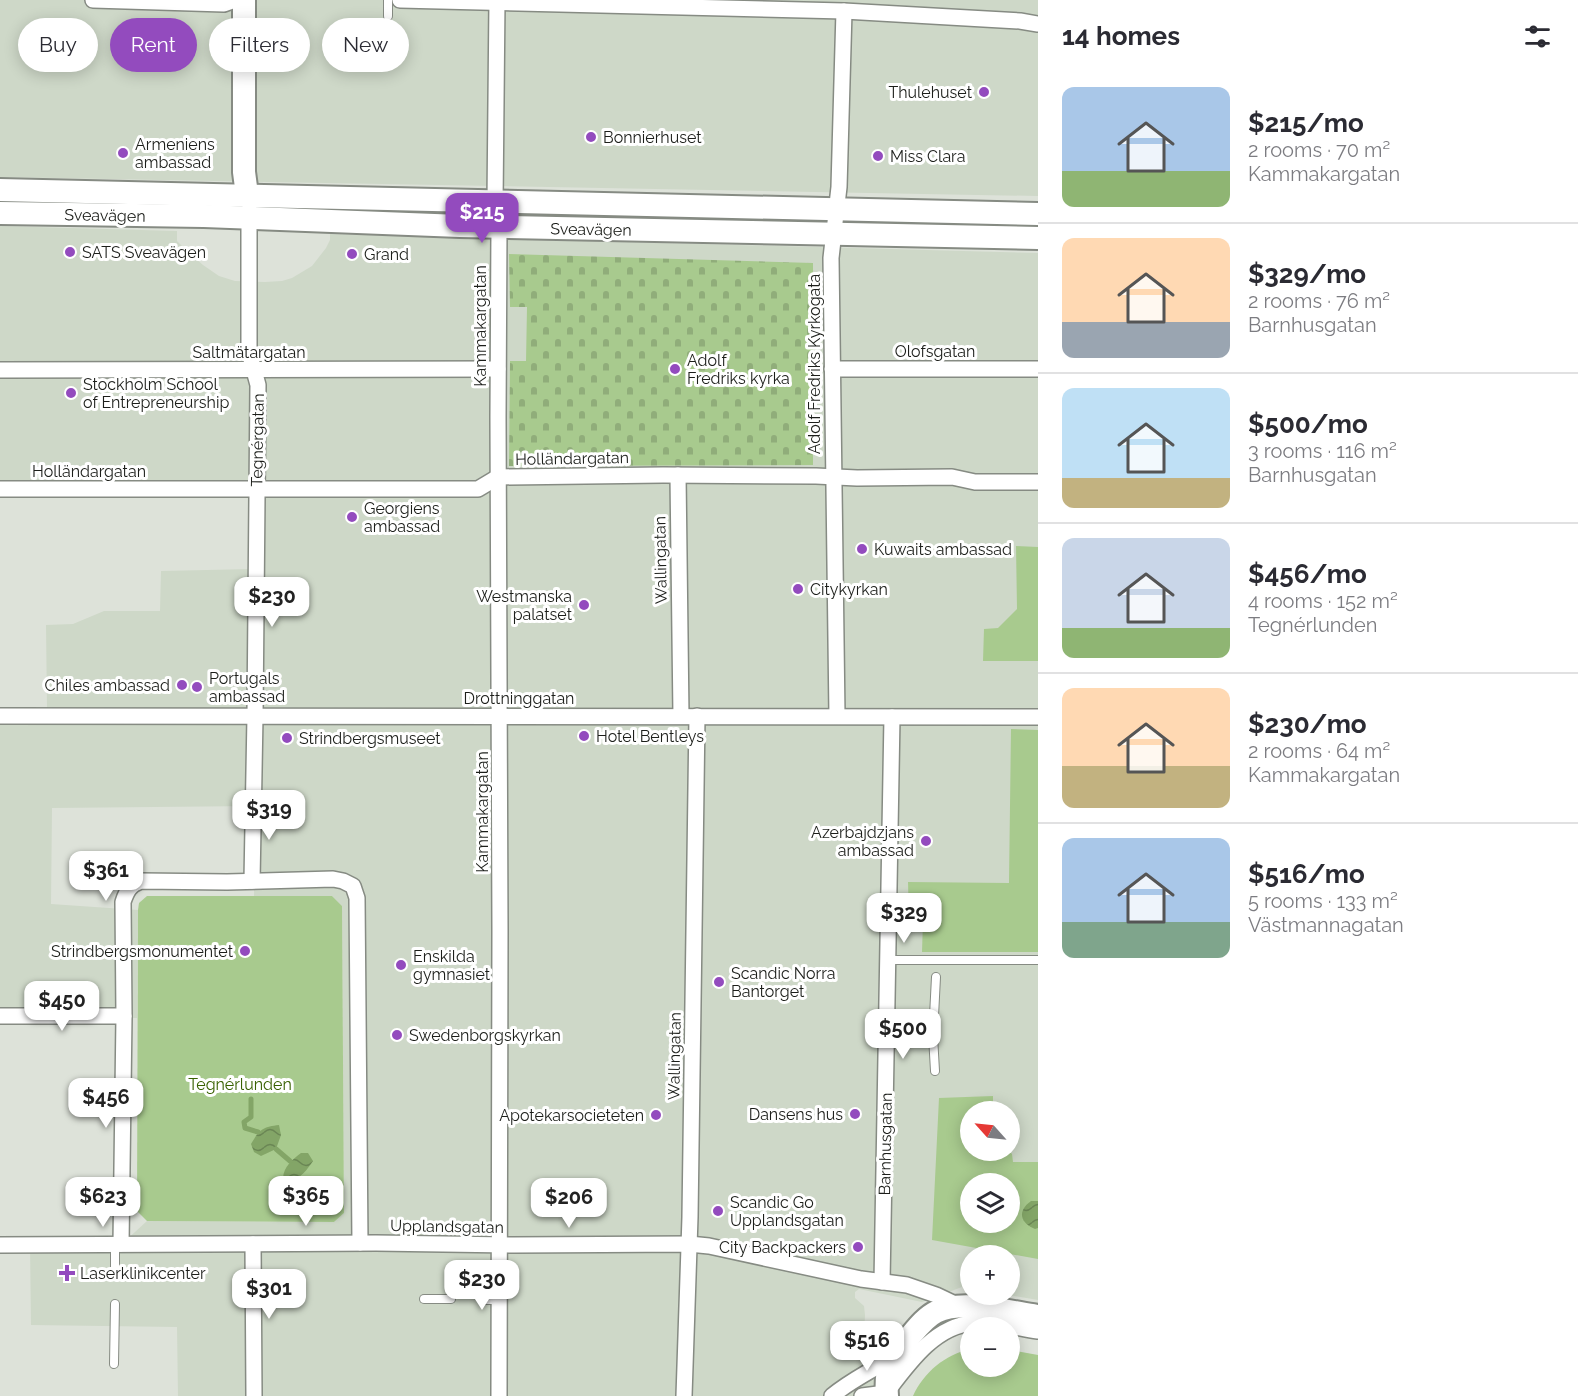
<!DOCTYPE html>
<meta charset="utf-8">
<style>
body{margin:0;font-family:Raleway,sans-serif;background:#f7f7f7;color:#2b2b33;height:100vh;display:flex;flex-direction:column;font-size:22px;white-space:nowrap}
*{box-sizing:border-box;margin:0}
p{font-size:20px;color:#7c7c81}
.icon{flex:none;width:33px;height:33px;fill:none;stroke:currentColor;stroke-width:2;stroke-linecap:round;stroke-linejoin:round}
.map{position:relative;flex:1;overflow:hidden}
.panel{display:flex;flex-direction:column;background:#fff;width:540px}
.panel>*{flex:none}
.guide{position:absolute;left:18px;top:18px;width:570px;height:54px;display:flex;gap:12px}
.needle{width:39px;rotate:297deg}
.buttons{position:absolute;left:960px;top:1101px;display:grid;gap:12px}
.buttons a{display:grid;place-items:center;width:60px;height:60px;border-radius:50%;background:#fff;box-shadow:0 3px 15px #0003;font-size:30px}
.price{position:absolute;translate:-50% -51px;padding:0 14px;border-radius:12px;background:#fff;color:#222;font-size:20px;line-height:39px;filter:drop-shadow(0 2px 3px #0008)}
.price::after{content:'';position:absolute;left:50%;top:36px;width:18px;height:14px;margin-left:-9px;background:inherit;clip-path:polygon(0 0,100% 0,50% 100%)}
.price.active{background:#934bbe;color:#fff}
ul{padding:0;list-style:none}
li{display:flex;align-items:center;gap:18px;height:150px;padding:0 24px}
li+li{border-top:2px solid #e1e1e2}
li span{display:grid;place-items:center;flex:none;width:168px;height:120px;border-radius:12px;color:#555}
li>.icon{margin-inline-start:auto}
span .icon{width:72px;height:72px;fill:#fffc;stroke-width:1}
li b{font-size:26px}
h2{display:flex;justify-content:space-between;align-items:center;height:72px;padding:0 24px;font-size:26px}
.pill{padding:0 21px;border-radius:27px;background:#fff;box-shadow:0 3px 15px #0003;font-size:21px;line-height:54px}
.pill.active{background:#934bbe;color:#fff}
main{display:flex;flex:1;min-height:0}
.map>svg:first-child{display:block}
.built{fill:#ced8c8;fill-rule:evenodd}
.cemetery{fill:url(#cemetery-stones)}
.green{fill:#a8ca8e;fill-rule:evenodd}
.water{fill:url(#water-waves)}
.lines{fill:none;stroke-linecap:round;stroke-linejoin:round}
.stream{stroke:#83a567;stroke-width:5}
.lane-casing{stroke:#868b83;stroke-width:10}
.street-casing{stroke:#868b83;stroke-width:18}
.secondary-casing{stroke:#868b83;stroke-width:26}
.lane{stroke:#fff;stroke-width:8}
.street{stroke:#fff;stroke-width:15}
.secondary{stroke:#fff;stroke-width:22}
.poi-dot{fill:#934bbe;stroke:#fff;stroke-width:2}
.labels{text-anchor:middle;stroke-width:6;stroke-linejoin:round;paint-order:stroke}
.poi-label{font-size:16px;fill:#1c1e1a;stroke:#fff;text-anchor:start}
.street-label{font-size:16px;fill:#1c1e1a;stroke:#fff}
.park-label{font-size:16px;fill:#386100;stroke:#fff}
</style>
<main>
<div class="map">
<svg width="1038" height="1396" viewBox="0 0 1038 1396">
<defs>
<pattern id="cemetery-stones" width="16" height="16" patternUnits="userSpaceOnUse" patternTransform="scale(1.5)"><rect width="16" height="16" fill="#a8ca8e"/><path d="M2 7V4a2 2 0 0 1 4 0v3zM10 15v-3a2 2 0 0 1 4 0v3z" fill="#90ad7a"/></pattern>
<pattern id="water-waves" width="16" height="10" patternUnits="userSpaceOnUse" patternTransform="scale(1.5)"><rect width="16" height="10" fill="#83a567"/><path d="M0 5q4-4 8 0t8 0" fill="none" stroke="#6a8654"/></pattern>
</defs>
<rect width="100%" height="100%" fill="#dde2d9"/>
<g class="built">
<path d="M0,0h1038v196l-1038,-19z"/>
<path d="M0,226l177,5v10l9,9 17,15 16,11 16,5 30,1 17,-1 10,-3 20,-12 14,-18 4,-8v-6l708,19v1047l-30,-5 2,-1v-38h-40v32l-8,-1 -40,15 -63,-13 -4,3v6l9,8 1,9 -2,42 9,-6 4,45h-698l-1,-69 -146,-2 -1,-81 93,-1 24,-22 187,1 10,-9 -2,-307 -10,-10h-78l2,-90 -204,2 -1,96 87,6 -1,108 -137,-1v-308l47,-1 -1,-83 27,-1 31,-13h56l1,-40 92,-2v-77l-253,-2zM970,1112h40v38h-40zM970,1184h40v38h-40z"/>
</g>
<path class="cemetery" d="M509,254l304,9v202l-304,1 1,-105h16l1,-54h-17z"/>
<g class="green">
<path d="M1016,546l22,1v114h-55l1,-32 14,-1 19,-19z"/>
<path d="M1011,729l27,1v222h-116l1,-32 -14,-1 -1,-37 101,1z"/>
<path d="M147,896h185l10,10 2,307 -10,9 -187,-1 -10,-10 1,-301 1,-7z"/>
<path d="M993,1096v15l-23,1v38l39,1 3,3 1,8h25v97l-106,-19 7,-142zM970,1184h40v38h-40z"/>
<path d="M970,1349v17h40v-16l28,5v41h-125c11,-24 32,-41 57,-47z"/>
</g>
<g class="water">
<path d="M279,1125l2,10 -5,14 -15,7 -7,-4 -3,-8c8,-14 11,-17 28,-19z"/>
<path d="M301,1153h7l5,8c-7,10 -15,23 -30,17 1,-12 9,-18 18,-25z"/>
<path d="M1031,1201h7v27l-3,1c-15,-6 -18,-18 -4,-28z"/>
</g>
<g class="lines">
<g class="stream">
<path d="M251,1099v18l-7,5 1,6 13,4"/>
<path d="M276,1149l14,12"/>
</g>
<g class="lane-casing">
<g id="lane">
<path d="M388,16v-16"/>
<path d="M887,960h151"/>
<path d="M887,1033l46,3"/>
<path d="M935,1071l-2,-35 3,-59"/>
<path d="M115,1268v-24"/>
<path d="M424,1299h27"/>
<path d="M486,1300h13"/>
<path d="M114,1364l1,-60"/>
</g>
</g>
<g class="street-casing">
<g id="street">
<path d="M93,0l131,4 11,-4"/>
<path d="M400,0l444,11 176,10 18,3"/>
<path d="M495,202l2,-202"/>
<path d="M249,210v142l9,33 -3,331 -3,165"/>
<path d="M832,369h206"/>
<path d="M0,370l498,-1"/>
<path d="M678,475l3,241"/>
<path d="M0,489h478l20,-12 165,-2 153,1 41,2 95,-1 23,5h63"/>
<path d="M0,716l1038,1"/>
<path d="M837,716l-6,-458 8,-71 5,-176"/>
<path d="M0,1016h124"/>
<path d="M121,1244l3,-228 -1,-114c4,-12 7,-17 18,-21l86,1 106,-3 10,2 10,5 4,12 3,345"/>
<path d="M253,1244l1,152"/>
<path d="M0,1245l376,-2 138,2 175,-1 20,2 152,33 46,6 29,10 21,10"/>
<path d="M882,1282l10,-565"/>
<path d="M499,1396l1,-465 -2,-514 1,-190"/>
<path d="M684,1396l6,-179 7,-501"/>
<path d="M832,1396c19,-16 40,-25 60,-39"/>
<path d="M862,1396l24,-3c22,-29 49,-68 88,-70 21,-2 43,5 64,8"/>
</g>
</g>
<g class="secondary-casing">
<g id="secondary">
<path d="M244,0v172l3,23"/>
<path d="M0,190l1038,24"/>
<path d="M0,213l204,3 256,10 578,12"/>
<path d="M887,1396c-2,-26 2,-35 19,-55 9,-10 18,-23 30,-29 26,-13 74,0 102,4"/>
</g>
</g>
<use href="#lane" class="lane"/>
<use href="#street" class="street"/>
<use href="#secondary" class="secondary"/>
</g>
<g class="poi-dot">
<circle cx="984" cy="92" r="6"/>
<circle cx="591" cy="137" r="6"/>
<circle cx="123" cy="153" r="6"/>
<circle cx="878" cy="156" r="6"/>
<circle cx="70" cy="252" r="6"/>
<circle cx="352" cy="254" r="6"/>
<circle cx="675" cy="369" r="6"/>
<circle cx="71" cy="393" r="6"/>
<circle cx="352" cy="517" r="6"/>
<circle cx="862" cy="549" r="6"/>
<circle cx="798" cy="589" r="6"/>
<circle cx="584" cy="605" r="6"/>
<circle cx="182" cy="685" r="6"/>
<circle cx="197" cy="687" r="6"/>
<circle cx="584" cy="736" r="6"/>
<circle cx="287" cy="738" r="6"/>
<circle cx="926" cy="841" r="6"/>
<circle cx="245" cy="951" r="6"/>
<circle cx="401" cy="965" r="6"/>
<circle cx="719" cy="982" r="6"/>
<circle cx="397" cy="1035" r="6"/>
<circle cx="855" cy="1114" r="6"/>
<circle cx="656" cy="1115" r="6"/>
<circle cx="718" cy="1211" r="6"/>
<circle cx="858" cy="1247" r="6"/>
<path d="M64 1264h6v6h6v6h-6v6h-6v-6h-6v-6h6z"/>
</g>
<g class="labels">
<g class="poi-label">
<text x="972" y="98" text-anchor="end">Thulehuset</text>
<text x="603" y="143">Bonnierhuset</text>
<text x="135" y="150">Armeniens<tspan x="135" dy="18">ambassad</tspan></text>
<text x="890" y="162">Miss Clara</text>
<text x="82" y="258">SATS Sveavägen</text>
<text x="364" y="260">Grand</text>
<text x="687" y="366">Adolf<tspan x="687" dy="18">Fredriks kyrka</tspan></text>
<text x="83" y="390">Stockholm School<tspan x="83" dy="18">of Entrepreneurship</tspan></text>
<text x="364" y="514">Georgiens<tspan x="364" dy="18">ambassad</tspan></text>
<text x="874" y="555">Kuwaits ambassad</text>
<text x="810" y="595">Citykyrkan</text>
<text x="572" y="602" text-anchor="end">Westmanska<tspan x="572" dy="18">palatset</tspan></text>
<text x="209" y="684">Portugals<tspan x="209" dy="18">ambassad</tspan></text>
<text x="170" y="691" text-anchor="end">Chiles ambassad</text>
<text x="596" y="742">Hotel Bentleys</text>
<text x="299" y="744">Strindbergsmuseet</text>
<text x="914" y="838" text-anchor="end">Azerbajdzjans<tspan x="914" dy="18">ambassad</tspan></text>
<text x="233" y="957" text-anchor="end">Strindbergsmonumentet</text>
<text x="413" y="962">Enskilda<tspan x="413" dy="18">gymnasiet</tspan></text>
<text x="731" y="979">Scandic Norra<tspan x="731" dy="18">Bantorget</tspan></text>
<text x="409" y="1041">Swedenborgskyrkan</text>
<text x="843" y="1120" text-anchor="end">Dansens hus</text>
<text x="644" y="1121" text-anchor="end">Apotekarsocieteten</text>
<text x="730" y="1208">Scandic Go<tspan x="730" dy="18">Upplandsgatan</tspan></text>
<text x="846" y="1253" text-anchor="end">City Backpackers</text>
<text x="80" y="1279">Laserklinikcenter</text>
</g>
<g class="street-label">
<text transform="translate(105 215) rotate(1)" y="6">Sveavägen</text>
<text transform="translate(591 229) rotate(1)" y="6">Sveavägen</text>
<text transform="translate(480 326) rotate(-90)" y="6">Kammakargatan</text>
<text x="935" y="357">Olofsgatan</text>
<text x="249" y="358">Saltmätargatan</text>
<text transform="translate(814 364) rotate(-90)" y="6">Adolf Fredriks Kyrkogata</text>
<text transform="translate(257 440) rotate(-89)" y="6">Tegnérgatan</text>
<text transform="translate(572 458) rotate(-1)" y="6">Holländargatan</text>
<text x="89" y="477">Holländargatan</text>
<text transform="translate(660 560) rotate(-91)" y="6">Wallingatan</text>
<text x="519" y="704">Drottninggatan</text>
<text transform="translate(482 812) rotate(-90)" y="6">Kammakargatan</text>
<text transform="translate(674 1056) rotate(-89)" y="6">Wallingatan</text>
<text transform="translate(885 1144) rotate(-89)" y="6">Barnhusgatan</text>
<text transform="translate(447 1226) rotate(1)" y="6">Upplandsgatan</text>
</g>
<g class="park-label">
<text x="240" y="1090">Tegnérlunden</text>
</g>
</g>
</svg>
<div class="buttons">
<a><svg class="needle" viewBox="-14 -14 28 28"><path d="M0-13l5 13h-10z" fill="#e53935"/><path d="M0 13l5-13h-10z" fill="#7c7c81"/></svg></a>
<a><svg class="icon" aria-label="layers" viewBox="0 0 24 24"><path d="M12 4l9 5-9 5-9-5zM3 14l9 5 9-5"/></svg></a>
<a>+</a>
<a>−</a>
</div>
<b class="price active" style="left:482px;top:244px">$215</b>
<b class="price" style="left:272px;top:628px">$230</b>
<b class="price" style="left:269px;top:841px">$319</b>
<b class="price" style="left:106px;top:902px">$361</b>
<b class="price" style="left:904px;top:944px">$329</b>
<b class="price" style="left:62px;top:1032px">$450</b>
<b class="price" style="left:903px;top:1060px">$500</b>
<b class="price" style="left:106px;top:1129px">$456</b>
<b class="price" style="left:306px;top:1227px">$365</b>
<b class="price" style="left:103px;top:1228px">$623</b>
<b class="price" style="left:569px;top:1229px">$206</b>
<b class="price" style="left:482px;top:1311px">$230</b>
<b class="price" style="left:269px;top:1320px">$301</b>
<b class="price" style="left:867px;top:1372px">$516</b>
<div class="guide">
<a class="pill">Buy</a>
<a class="pill active">Rent</a>
<a class="pill">Filters</a>
<a class="pill">New</a>
</div>
</div>
<section class="panel">
<h2>14 homes<svg class="icon" aria-label="filters" viewBox="0 0 24 24"><path d="M4 7h16M4 17h16"/><circle cx="9" cy="7" r="2"/><circle cx="15" cy="17" r="2"/></svg></h2>
<ul>
<li><span style="background:linear-gradient(#a9c7e8 70%,#8fb573 0)"><svg class="icon" aria-label="home" viewBox="0 0 24 24"><path d="M3 11l9-7 9 7M6 9v11h12V9"/></svg></span><div><b>$215/mo</b><p>2 rooms · 70 m²</p><p>Kammakargatan</p></div></li>
<li><span style="background:linear-gradient(#ffd9b3 70%,#9aa5b1 0)"><svg class="icon" aria-label="home" viewBox="0 0 24 24"><path d="M3 11l9-7 9 7M6 9v11h12V9"/></svg></span><div><b>$329/mo</b><p>2 rooms · 76 m²</p><p>Barnhusgatan</p></div></li>
<li><span style="background:linear-gradient(#bfe0f5 75%,#c2b280 0)"><svg class="icon" aria-label="home" viewBox="0 0 24 24"><path d="M3 11l9-7 9 7M6 9v11h12V9"/></svg></span><div><b>$500/mo</b><p>3 rooms · 116 m²</p><p>Barnhusgatan</p></div></li>
<li><span style="background:linear-gradient(#c9d6e8 75%,#8fb573 0)"><svg class="icon" aria-label="home" viewBox="0 0 24 24"><path d="M3 11l9-7 9 7M6 9v11h12V9"/></svg></span><div><b>$456/mo</b><p>4 rooms · 152 m²</p><p>Tegnérlunden</p></div></li>
<li><span style="background:linear-gradient(#ffd9b3 65%,#c2b280 0)"><svg class="icon" aria-label="home" viewBox="0 0 24 24"><path d="M3 11l9-7 9 7M6 9v11h12V9"/></svg></span><div><b>$230/mo</b><p>2 rooms · 64 m²</p><p>Kammakargatan</p></div></li>
<li><span style="background:linear-gradient(#a9c7e8 70%,#7fa58c 0)"><svg class="icon" aria-label="home" viewBox="0 0 24 24"><path d="M3 11l9-7 9 7M6 9v11h12V9"/></svg></span><div><b>$516/mo</b><p>5 rooms · 133 m²</p><p>Västmannagatan</p></div></li>
</ul>
</section>
</main>
